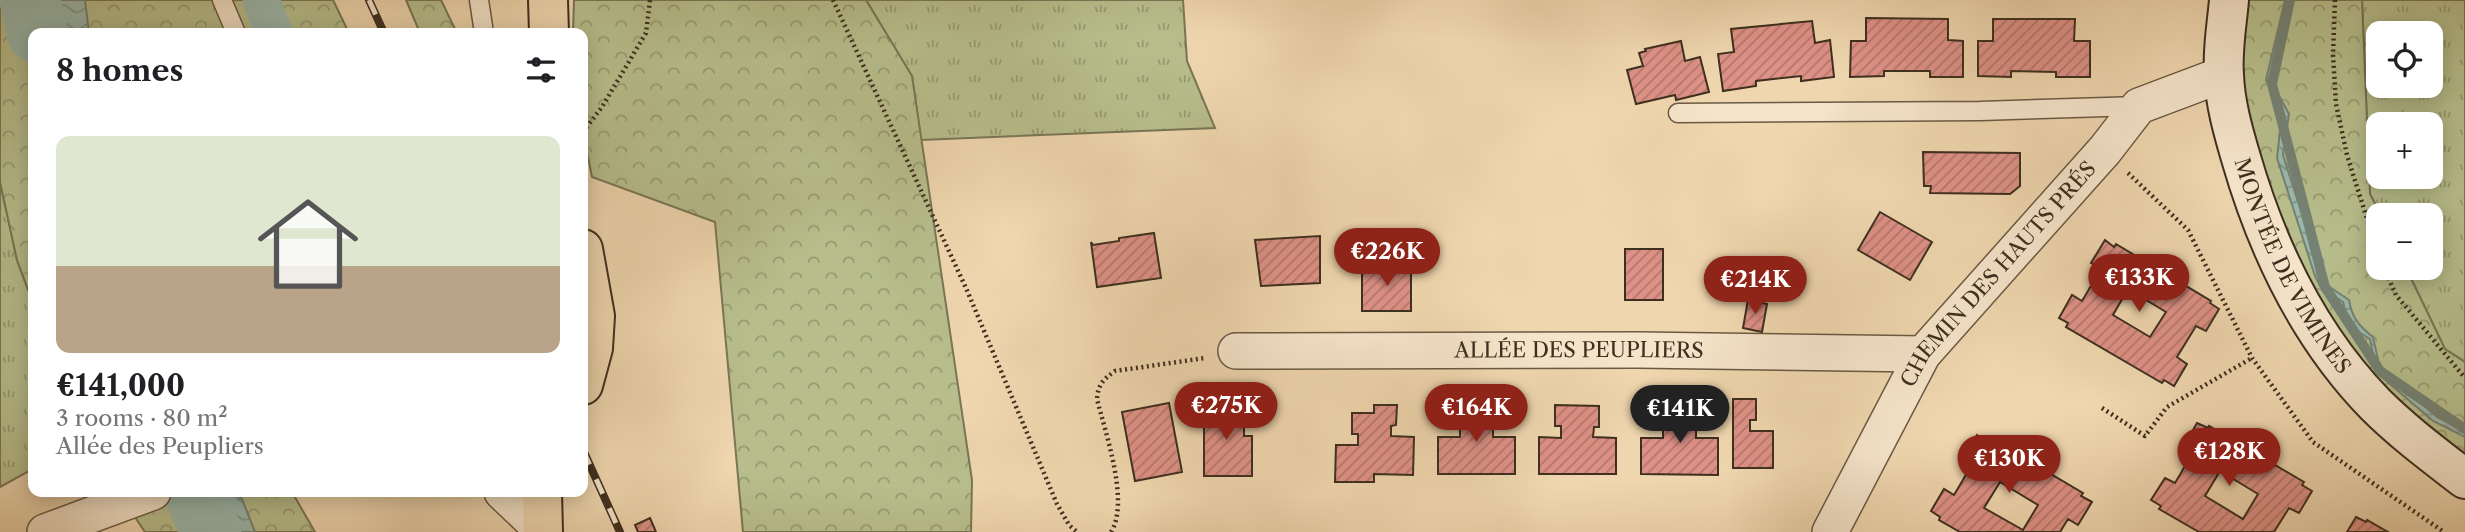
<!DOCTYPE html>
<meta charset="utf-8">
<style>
body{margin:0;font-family:"Libre Caslon Text",serif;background:#f6f6f6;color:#202124;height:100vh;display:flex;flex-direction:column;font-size:26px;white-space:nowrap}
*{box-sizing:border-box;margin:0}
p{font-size:23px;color:#757577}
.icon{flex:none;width:38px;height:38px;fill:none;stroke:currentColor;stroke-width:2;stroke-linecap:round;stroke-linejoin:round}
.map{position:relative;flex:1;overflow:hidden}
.side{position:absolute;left:28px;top:28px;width:560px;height:469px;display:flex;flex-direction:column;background:#fff;border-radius:14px;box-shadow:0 4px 18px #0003}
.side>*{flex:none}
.buttons{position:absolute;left:2366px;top:21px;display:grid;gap:14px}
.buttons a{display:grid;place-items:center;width:77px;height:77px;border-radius:14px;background:#fff;box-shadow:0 4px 18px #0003;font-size:35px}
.price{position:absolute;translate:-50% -60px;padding:0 16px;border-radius:24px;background:#8f2418;color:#fff;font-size:23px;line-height:46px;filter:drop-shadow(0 2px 4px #0008)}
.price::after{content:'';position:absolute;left:50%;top:42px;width:21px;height:16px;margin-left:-10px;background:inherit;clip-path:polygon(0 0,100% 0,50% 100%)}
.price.active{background:#222;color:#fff}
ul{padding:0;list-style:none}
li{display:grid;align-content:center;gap:14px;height:371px;padding:0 28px}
li span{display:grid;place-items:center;height:217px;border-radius:14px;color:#555}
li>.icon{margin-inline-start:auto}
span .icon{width:126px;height:126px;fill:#fffc;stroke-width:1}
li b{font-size:30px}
h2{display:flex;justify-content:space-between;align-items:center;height:84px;padding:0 28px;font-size:30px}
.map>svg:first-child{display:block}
.grass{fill:url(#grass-tufts);stroke:#7a7656;stroke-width:2;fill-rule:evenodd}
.forest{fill:url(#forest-crowns);stroke:#7a7656;stroke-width:2}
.water{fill:url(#water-waves);stroke:#758274;stroke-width:2}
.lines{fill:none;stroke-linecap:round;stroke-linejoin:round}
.stream{stroke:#758274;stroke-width:10}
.canal{stroke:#9ab9ad;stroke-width:37}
.river{stroke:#9ab9ad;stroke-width:61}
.building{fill:url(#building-hatch);stroke:#3e2f1f;stroke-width:2;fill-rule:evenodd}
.lane-casing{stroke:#6a5943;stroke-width:21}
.street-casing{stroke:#6a5943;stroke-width:38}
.secondary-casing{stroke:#3e2f1f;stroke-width:42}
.primary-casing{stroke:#3e2f1f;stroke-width:42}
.path{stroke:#3e2f1f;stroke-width:4.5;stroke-dasharray:2 3.5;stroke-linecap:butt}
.lane{stroke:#f5e4ca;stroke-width:18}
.street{stroke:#f5e4ca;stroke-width:35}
.secondary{stroke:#f5e4ca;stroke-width:38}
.primary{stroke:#efd6ae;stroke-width:38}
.rail-casing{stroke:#3e2f1f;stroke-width:8}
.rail{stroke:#f5e4ca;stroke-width:5;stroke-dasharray:16;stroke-linecap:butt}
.labels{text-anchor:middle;stroke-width:5;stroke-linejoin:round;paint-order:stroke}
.street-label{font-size:21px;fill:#3e2f1f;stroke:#f5e4ca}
</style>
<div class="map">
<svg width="2465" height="532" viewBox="0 0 2465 532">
<defs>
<pattern id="grass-tufts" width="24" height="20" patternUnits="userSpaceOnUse" patternTransform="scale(1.75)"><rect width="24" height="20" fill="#b7be8c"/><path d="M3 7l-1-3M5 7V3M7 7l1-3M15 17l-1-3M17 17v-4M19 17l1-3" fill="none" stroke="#969b72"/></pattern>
<pattern id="forest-crowns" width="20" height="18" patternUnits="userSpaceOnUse" patternTransform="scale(1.75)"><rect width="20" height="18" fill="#b7be8c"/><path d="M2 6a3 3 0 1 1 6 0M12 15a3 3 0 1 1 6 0" fill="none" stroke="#969b72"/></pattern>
<pattern id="water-waves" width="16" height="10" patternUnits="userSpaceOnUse" patternTransform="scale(1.75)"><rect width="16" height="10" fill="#9ab9ad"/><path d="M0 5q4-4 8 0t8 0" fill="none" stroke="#7f978c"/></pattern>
<pattern id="building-hatch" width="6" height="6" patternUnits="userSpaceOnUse" patternTransform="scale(1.75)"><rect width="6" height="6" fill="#de9186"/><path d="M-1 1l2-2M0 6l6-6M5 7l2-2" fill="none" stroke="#b5776d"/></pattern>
</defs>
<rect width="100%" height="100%" fill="#efd6ae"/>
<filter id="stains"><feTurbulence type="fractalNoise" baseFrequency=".00286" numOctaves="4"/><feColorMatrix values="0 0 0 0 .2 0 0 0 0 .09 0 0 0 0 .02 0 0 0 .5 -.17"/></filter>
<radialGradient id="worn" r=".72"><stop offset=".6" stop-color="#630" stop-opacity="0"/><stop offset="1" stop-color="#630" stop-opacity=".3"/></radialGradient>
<g class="grass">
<path d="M866,0h317l4,61 28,67 -294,12 -9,-64z"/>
<path d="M2362,0h103v362l-20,-13 -39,-81h25v-53h-50l-11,-21zM2378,33h53v53h-53zM2378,124h53v53h-53z"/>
<path d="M0,182l17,78 16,43v166l-33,18z"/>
</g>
<g class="forest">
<path d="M0,0h333l16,33h-316v270l-16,-43 -17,-78z"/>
<path d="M406,0h35l16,33h-37z"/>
<path d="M574,0h292l46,76 60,404 -1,52h-228l-28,-310 -123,-45 -9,-45v-99h-10z"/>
<path d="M2234,0h128l8,194 11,21h-3v53h28l39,81 20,13v116l-70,-51 -138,-234 -24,-148z"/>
<path d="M118,492h174l23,40h-170z"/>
</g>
<g class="water">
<path d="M30,0h55l4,33h-52z"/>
<path d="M2285,0h5l-19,81 18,33 -6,41 41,128 25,17c3,18 10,26 24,37l7,31 57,49 28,15v5l-32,-16 -57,-49 -6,-33 -20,-12 -7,-25 -23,-16 -5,-10 -38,-118 5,-45 -16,-33z"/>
<path d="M194,492h39l9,7 13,33h-44z"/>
</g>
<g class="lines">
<path class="stream" d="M2290,0l-18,84 53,203 55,84 85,58"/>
<path class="canal" d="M261,0l13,33"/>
<g class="river">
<path d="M30,0l7,33"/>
<path d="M194,492l17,40"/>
</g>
</g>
<g class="building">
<path d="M1866,18l82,1v21l15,1v36h-33v-6h-46v5l-34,1 1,-36h15z"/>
<path d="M1993,19h82l-1,22h16v36h-34v-5l-45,-1v6l-33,-1v-35h15z"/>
<path d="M1812,21l3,22 15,-3 4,37 -33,4v-5l-45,5v5l-33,5 -5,-37 16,-2 -3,-23z"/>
<path d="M1681,41l4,20 15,-4 9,35 -33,8 -1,-5 -39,9 -9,-34 16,-4 -4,-13 7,-2 -1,-2z"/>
<path d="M1923,152l97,1v33l-10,8 -80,-1 1,-7h-7z"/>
<path d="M1880,212l52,30 -22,38 -52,-30z"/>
<path d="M1154,233l7,45 -64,9 -6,-45 2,3 26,-4v-3z"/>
<path d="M1320,236v47l-59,3 -6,-46z"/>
<path d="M2105,240l9,7 2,-3 95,57 -1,2 9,6 -13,22 -10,-5 -19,31 10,7 -13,22 -10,-6 -2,3 -96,-56 2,-4 -9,-5 13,-23 10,6 19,-32 -10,-6zM2128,289l38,23 -16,25 -37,-22z"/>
<rect x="1625" y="249" width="38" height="51"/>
<rect x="1362" y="266" width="49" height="45"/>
<path d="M1748,300l19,4 -5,28 -19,-4z"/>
<path d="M1733,399h23v21h-6v11h23v37h-40z"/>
<path d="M1169,403l13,69 -47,9 -13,-69z"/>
<path d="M1204,405h40v31h8v40h-48z"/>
<path d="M1374,405h23l-1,20 -5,1v10l23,1 -1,38 -39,-1v8h-39l1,-37h22v-11h-6v-21h22z"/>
<path d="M1454,405h44v21h-5v11h22v37h-77v-37h22v-11h-6z"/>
<path d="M1555,405l44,1v21h-5l-1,10 23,1v36h-77v-37l22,1v-12h-6z"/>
<path d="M1657,406h45v21h-6v11h22v37l-77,-1v-36h22v-11h-6z"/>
<path d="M2197,423l11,5 1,-2 95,56 -2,3 10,6 -13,22 -10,-5 -15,24h-75l-40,-23 2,-3 -10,-6 14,-22 10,5 19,-32 -10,-5zM2220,471l38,23 -15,25 -38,-23z"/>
<path d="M1977,435l9,5 2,-3 95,56 -2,3 11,6 -14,23 -10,-6 -8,13h-100l-21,-12 1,-3 -9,-6 13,-22 10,6 19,-32 -10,-6zM2000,482l38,23 -15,25 -39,-22z"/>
<path d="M2356,517l10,5 1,-2 21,12h-41z"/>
<path d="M650,518l6,14h-18l-3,-7z"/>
</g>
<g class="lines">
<g class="lane-casing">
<g id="lane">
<path d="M222,0l14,33"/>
<path d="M479,0l5,33"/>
<path d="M1678,113l302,-2 159,-5"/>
</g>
</g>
<g class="street-casing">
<g id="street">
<path id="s1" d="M1236,351l402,-1 285,4"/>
<path d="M502,492l41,39"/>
<path d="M45,532l108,-40"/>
<path id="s2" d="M1830,532l93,-178 182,-204 34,-44 85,-32"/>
</g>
</g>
<g class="secondary-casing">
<g id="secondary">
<path id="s3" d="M2229,0c-2,24 -7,50 -5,75 1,28 9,56 17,83 26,90 68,178 134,246 28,28 59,51 90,75"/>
</g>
</g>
<g class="primary-casing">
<g id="primary">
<path d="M548,0l1,33"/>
<path d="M583,249l12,67 -2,32 -10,37"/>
<path d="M542,492l1,40"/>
</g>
</g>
<g class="path">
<path d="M833,0l133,288 91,216 12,21 8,7"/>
<path d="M2335,0l-2,54 3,50 11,51 31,99"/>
<path d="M583,132l19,-25 44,-74 4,-33"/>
<path d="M2128,173l60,57 64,128 61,84 131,90"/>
<path d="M2384,268l12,27 69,83"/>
<path d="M2102,408l43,28 22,-29 85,-49"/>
<path d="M1111,532c19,-30 -6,-100 -14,-133 1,-15 7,-20 18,-28l90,-13"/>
</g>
<use href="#lane" class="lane"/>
<use href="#street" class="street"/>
<use href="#secondary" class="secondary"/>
<use href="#primary" class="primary"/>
<g class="rail-casing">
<g id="rail">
<path d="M369,0l15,33"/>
<path d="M583,450l37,82"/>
</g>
</g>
<use href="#rail" class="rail"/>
</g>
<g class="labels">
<g class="street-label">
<text dy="7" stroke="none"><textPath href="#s3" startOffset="280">MONTÉE DE VIMINES</textPath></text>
<text dy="7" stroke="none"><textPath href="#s2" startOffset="310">CHEMIN DES HAUTS PRÉS</textPath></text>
<text dy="7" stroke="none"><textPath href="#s1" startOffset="343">ALLÉE DES PEUPLIERS</textPath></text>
</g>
</g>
<rect width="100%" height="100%" filter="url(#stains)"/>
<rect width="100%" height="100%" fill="url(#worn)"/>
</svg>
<div class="buttons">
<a><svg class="icon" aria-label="locate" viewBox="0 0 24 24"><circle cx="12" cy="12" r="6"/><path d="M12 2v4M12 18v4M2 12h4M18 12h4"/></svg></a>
<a>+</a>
<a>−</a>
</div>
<b class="price" style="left:1387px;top:288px">€226K</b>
<b class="price" style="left:2139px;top:314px">€133K</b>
<b class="price" style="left:1755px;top:316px">€214K</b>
<b class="price" style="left:1226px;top:442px">€275K</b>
<b class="price" style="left:1476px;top:444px">€164K</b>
<b class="price active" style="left:1680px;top:445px">€141K</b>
<b class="price" style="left:2229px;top:488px">€128K</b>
<b class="price" style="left:2009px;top:495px">€130K</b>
<section class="side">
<h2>8 homes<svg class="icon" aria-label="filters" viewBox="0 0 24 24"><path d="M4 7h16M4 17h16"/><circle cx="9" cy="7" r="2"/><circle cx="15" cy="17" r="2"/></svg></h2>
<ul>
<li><span style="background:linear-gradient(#dfe7d0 60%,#b9a48a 0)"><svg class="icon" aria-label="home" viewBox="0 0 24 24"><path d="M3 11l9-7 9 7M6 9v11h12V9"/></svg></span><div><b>€141,000</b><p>3 rooms · 80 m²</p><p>Allée des Peupliers</p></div></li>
</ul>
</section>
</div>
